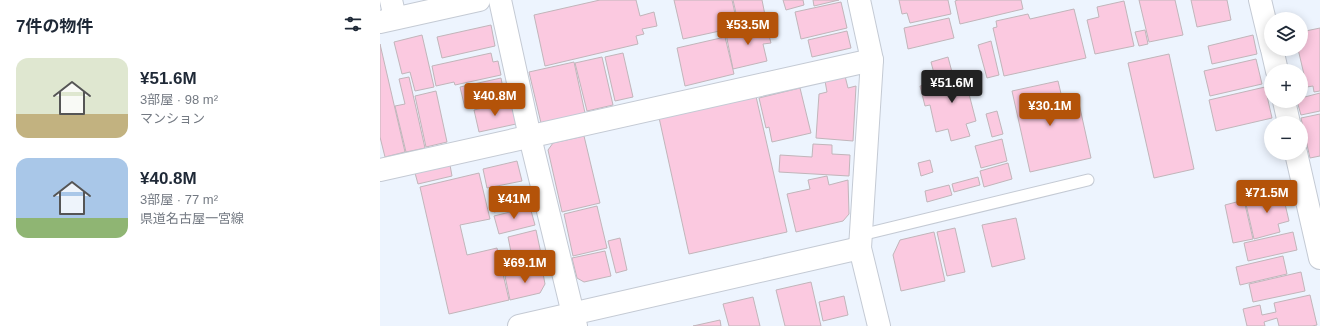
<!DOCTYPE html>
<html lang="ja">
<meta charset="utf-8">
<style>
body{margin:0;font-family:Arial,"Noto Sans JP",sans-serif;background:#f6f6f7;color:#1f2937;height:100vh;display:flex;flex-direction:column;font-size:15px;white-space:nowrap}
*{box-sizing:border-box;margin:0}
p{font-size:13px;color:#747a83}
.icon{flex:none;width:22px;height:22px;fill:none;stroke:currentColor;stroke-width:2;stroke-linecap:round;stroke-linejoin:round}
.map{position:relative;flex:1;overflow:hidden}
.side{display:flex;flex-direction:column;background:#fff;width:380px}
.side>*{flex:none}
.fabs{position:absolute;left:884px;top:12px;display:grid;gap:8px}
.fabs a{display:grid;place-items:center;width:44px;height:44px;border-radius:50%;background:#fff;box-shadow:0 2px 10px #0003;font-size:20px}
.price{position:absolute;translate:-50% -34px;padding:0 9px;border-radius:4px;background:#b45309;color:#fff;font-size:13px;line-height:26px;filter:drop-shadow(0 1px 2px #0008)}
.price::after{content:'';position:absolute;left:50%;top:24px;width:12px;height:9px;margin-left:-6px;background:inherit;clip-path:polygon(0 0,100% 0,50% 100%)}
.price.current{background:#222;color:#fff}
ul{padding:0;list-style:none}
li{display:flex;align-items:center;gap:12px;height:100px;padding:0 16px}
li span{display:grid;place-items:center;flex:none;width:112px;height:80px;border-radius:12px;color:#555}
li>.icon{margin-inline-start:auto}
span .icon{width:48px;height:48px;fill:#fffc;stroke-width:1}
li b{font-size:17px}
h2{display:flex;justify-content:space-between;align-items:center;height:48px;padding:0 16px;font-size:17px}
main{display:flex;flex:1;min-height:0}
.map>svg:first-child{display:block}
.building{fill:#fbc9e0;stroke:#c1b5ba}
.lines{fill:none;stroke-linecap:round;stroke-linejoin:round}
.service-casing{stroke:#c4cad4;stroke-width:13}
.minor-casing{stroke:#c4cad4;stroke-width:24}
.secondary-casing{stroke:#c4cad4;stroke-width:24}
.service{stroke:#fff;stroke-width:11}
.minor{stroke:#fff;stroke-width:22}
.secondary{stroke:#fff;stroke-width:22}
</style>
<main>
<section class="side">
<h2>7件の物件<svg class="icon" aria-label="filters" viewBox="0 0 24 24"><path d="M4 7h16M4 17h16"/><circle cx="9" cy="7" r="2"/><circle cx="15" cy="17" r="2"/></svg></h2>
<ul>
<li><span style="background:linear-gradient(#dfe7d0 70%,#c2b280 0)"><svg class="icon" aria-label="home" viewBox="0 0 24 24"><path d="M3 11l9-7 9 7M6 9v11h12V9"/></svg></span><div><b>¥51.6M</b><p>3部屋 · 98 m²</p><p>マンション</p></div></li>
<li><span style="background:linear-gradient(#a9c7e8 75%,#8fb573 0)"><svg class="icon" aria-label="home" viewBox="0 0 24 24"><path d="M3 11l9-7 9 7M6 9v11h12V9"/></svg></span><div><b>¥40.8M</b><p>3部屋 · 77 m²</p><p>県道名古屋一宮線</p></div></li>
</ul>
</section>
<div class="map">
<svg width="940" height="326" viewBox="0 0 940 326">
<rect width="100%" height="100%" fill="#edf4fe"/>
<g class="building">
<path d="M220,0h36l4,16 14,-4 3,14 -15,3 2,5 -8,2 2,8 -93,22 -11,-51z"/>
<path d="M294,0h58l6,27 -55,12z"/>
<path d="M353,0h29l3,15 -27,7z"/>
<path d="M403,0h20l1,5 -18,5z"/>
<path d="M433,0h26l-25,6z"/>
<path d="M519,0h49l3,14 -41,9 -3,-10 -5,1z"/>
<path d="M578,0h63l2,9 -63,15 -5,-23z"/>
<path d="M759,0h36l8,35 -34,7z"/>
<path d="M811,0h36l4,20 -34,7z"/>
<path d="M744,1l10,45 -39,8 -8,-34 12,-3 -2,-10z"/>
<path d="M461,2l6,26 -46,11 -6,-27z"/>
<path d="M694,9l12,49 -82,18 -11,-48 4,-1 -1,-6 32,-7 2,5z"/>
<path d="M569,18l5,20 -46,11 -4,-21z"/>
<path d="M111,25l4,21 -53,12 -5,-21z"/>
<path d="M386,25l5,18 -8,1 4,17 -34,8 -7,-35z"/>
<path d="M940,28v63l-6,1 -1,-6 -6,1 -9,-38h3v-17z"/>
<path d="M765,30l3,14 -9,2 -4,-14z"/>
<path d="M467,31l4,17 -39,9 -4,-17z"/>
<path d="M42,35l12,52 -19,4 -5,-19 -8,2 -8,-32z"/>
<path d="M873,35l4,19 -45,10 -4,-18z"/>
<path d="M345,37l9,37 -49,12 -8,-38z"/>
<path d="M611,41l8,34 -12,3 -9,-33z"/>
<path d="M0,44l25,108 -20,5 -5,-20z"/>
<path d="M111,53l2,9 5,-1 3,14 -46,10 -1,-3 -18,4 -4,-20z"/>
<path d="M243,53l10,44 -18,4 -10,-44z"/>
<path d="M789,54l25,115 -40,9 -26,-115z"/>
<path d="M222,57l11,48 -26,6 -12,-48z"/>
<path d="M568,57l5,19 -17,5 -5,-19z"/>
<path d="M876,59l6,25 -52,12 -6,-25z"/>
<path d="M194,62l11,51 -44,10 -12,-51z"/>
<path d="M593,72l5,20 -9,2 7,27 -10,3 4,12 -19,5 -3,-12 -12,3 -6,-27 -5,1 -5,-20z"/>
<path d="M465,76l3,12 8,-2 -3,55 -37,-3 3,-44 8,-2 -2,-11z"/>
<path d="M29,77l16,71 -19,4 -11,-46 10,-2 -6,-25z"/>
<path d="M121,78l4,21 -40,9 -5,-21z"/>
<path d="M678,81l5,21 15,-3 13,59 -61,14 -18,-81z"/>
<path d="M885,87l7,31 -56,13 -7,-31z"/>
<path d="M420,88l11,45 -39,9 -3,-15 -3,1 -7,-30z"/>
<path d="M56,91l11,51 -21,5 -11,-51z"/>
<path d="M375,92l32,140 -98,22 -31,-141z"/>
<path d="M940,93v18l-19,4 -4,-14h4v-3z"/>
<path d="M131,101l5,23 -37,8 -5,-22z"/>
<path d="M617,111l6,23 -11,3 -6,-23z"/>
<path d="M940,114v42l-10,2 -9,-40z"/>
<path d="M204,136l16,67 -38,9 -14,-62 5,-7z"/>
<path d="M622,139l5,22 -26,7 -6,-22z"/>
<path d="M433,144l19,1v9l18,1 -1,21 -70,-4 1,-17 32,2z"/>
<path d="M550,160l3,12 -12,4 -3,-13z"/>
<path d="M137,161l5,20 -35,7 -4,-19z"/>
<path d="M628,163l4,16 -28,8 -4,-16z"/>
<path d="M70,165l2,11 -34,8 -3,-11z"/>
<path d="M99,173l11,46 -30,6 7,30 30,-7 12,52 -60,14 -29,-127z"/>
<path d="M447,176l2,9 19,-5 1,34 -6,7 -47,11 -9,-38 23,-5 -2,-9z"/>
<path d="M598,177l2,8 -26,7 -2,-8z"/>
<path d="M569,185l3,10 -25,7 -2,-11z"/>
<path d="M146,187l4,17 -36,8 -4,-16z"/>
<path d="M902,191l7,30 -11,3 2,8 -26,7 -9,-39z"/>
<path d="M864,200l9,39 -20,4 -8,-38z"/>
<path d="M217,206l10,42 -34,8 -9,-42z"/>
<path d="M150,207l5,18 -36,9 -5,-18z"/>
<path d="M636,218l9,41 -33,8 -10,-42z"/>
<path d="M575,228l10,44 -18,4 -10,-44z"/>
<path d="M156,230l7,33 -34,8 -4,-18 6,-1 -3,-15z"/>
<path d="M554,232l11,49 -44,10 -8,-36 7,-15z"/>
<path d="M913,232l4,18 -49,11 -4,-18z"/>
<path d="M240,238l7,32 -11,3 -8,-32z"/>
<path d="M225,251l6,25 -27,6 -7,-4 -5,-20z"/>
<path d="M903,256l4,18 -47,11 -4,-18z"/>
<path d="M162,268l3,16 -5,9 -30,7 -5,-24z"/>
<path d="M921,272l4,19 -52,11 -4,-18z"/>
<path d="M431,282l10,44h-36l-9,-36z"/>
<path d="M930,295l7,30 -5,1h-33l-2,-8 -13,4 1,4h-18l-4,-17 17,-4 2,10 14,-3 -2,-9z"/>
<path d="M464,296l4,19 -25,6 -4,-19z"/>
<path d="M373,297l7,29h-31l-6,-22z"/>
<path d="M340,320l1,6h-28z"/>
</g>
<g class="lines">
<g class="service-casing">
<path id="service" d="M481,235l227,-55"/>
</g>
<g class="minor-casing">
<g id="minor">
<path d="M11,0l4,18"/>
<path d="M120,0l30,137 46,189"/>
<path d="M479,0l13,60 -12,188 19,78"/>
<path d="M880,0l11,46"/>
<path d="M892,49l5,22"/>
<path d="M904,101l5,22"/>
<path d="M916,153l24,105"/>
<path d="M0,170l492,-110"/>
<path d="M139,326l341,-78"/>
</g>
</g>
<g class="secondary-casing">
<path id="secondary" d="M0,22l99,-22"/>
</g>
<use href="#service" class="service"/>
<use href="#minor" class="minor"/>
<use href="#secondary" class="secondary"/>
</g>
</svg>
<div class="fabs">
<a><svg class="icon" aria-label="layers" viewBox="0 0 24 24"><path d="M12 4l9 5-9 5-9-5zM3 14l9 5 9-5"/></svg></a>
<a>+</a>
<a>−</a>
</div>
<b class="price" style="left:368px;top:46px">¥53.5M</b>
<b class="price current" style="left:572px;top:104px">¥51.6M</b>
<b class="price" style="left:115px;top:117px">¥40.8M</b>
<b class="price" style="left:670px;top:127px">¥30.1M</b>
<b class="price" style="left:887px;top:214px">¥71.5M</b>
<b class="price" style="left:134px;top:220px">¥41M</b>
<b class="price" style="left:145px;top:284px">¥69.1M</b>
</div>
</main>
